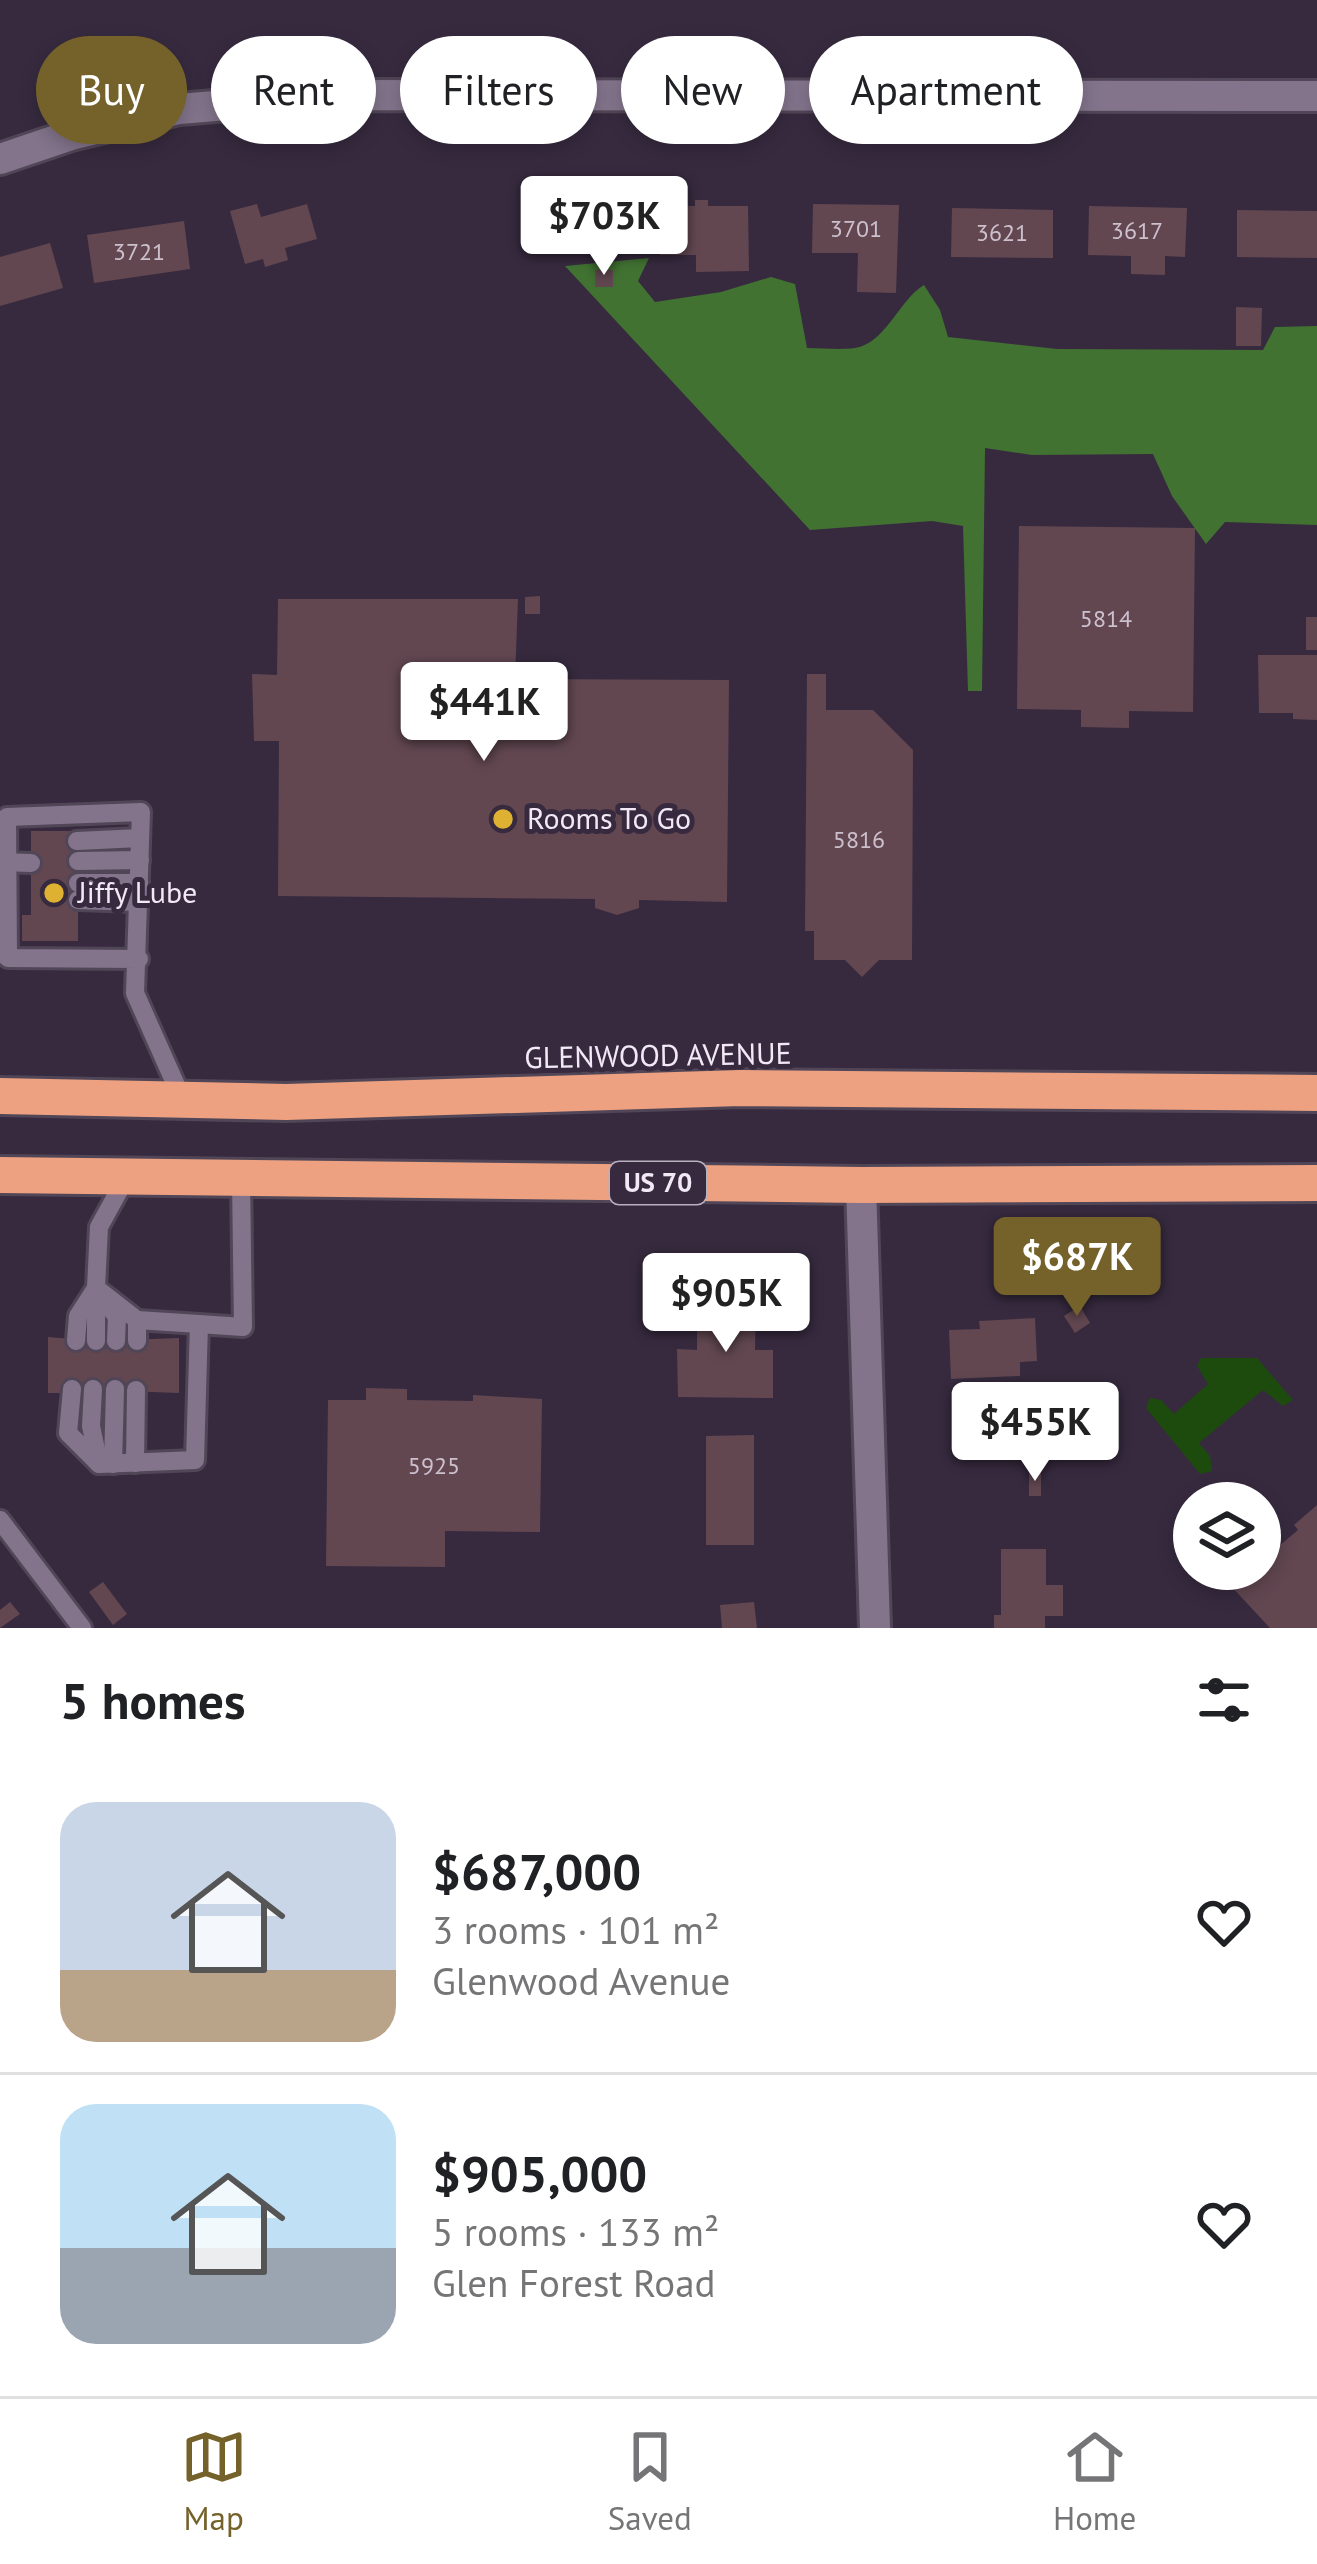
<!DOCTYPE html>
<meta charset="utf-8">
<style>
body{margin:0;font-family:"PT Sans",sans-serif;background:#f2f2f2;color:#202124;height:100vh;display:flex;flex-direction:column;font-size:45px;white-space:nowrap}
*{box-sizing:border-box;margin:0}
p{font-size:39px;color:#757577}
.icon{flex:none;width:66px;height:66px;fill:none;stroke:currentColor;stroke-width:2;stroke-linecap:round;stroke-linejoin:round}
.map{position:relative;height:1628px;overflow:hidden}
.details{display:flex;flex-direction:column;background:#fff;flex:1}
.details>*{flex:none}
.guide{position:absolute;left:36px;top:36px;width:1245px;height:108px;display:flex;gap:24px}
.controls{position:absolute;left:1173px;top:1482px;display:grid;gap:24px}
.controls a{display:grid;place-items:center;width:108px;height:108px;border-radius:50%;background:#fff;box-shadow:0 6px 18px #0003;font-size:60px}
.price{position:absolute;translate:-50% -102px;padding:0 27px;border-radius:12px;background:#fff;color:#222;font-size:39px;line-height:78px;filter:drop-shadow(0 3px 6px #0008)}
.price::after{content:'';position:absolute;left:50%;top:72px;width:36px;height:27px;margin-left:-18px;background:inherit;clip-path:polygon(0 0,100% 0,50% 100%)}
.price.on{background:#75622b;color:#fff}
ul{padding:0;list-style:none}
li{display:flex;align-items:center;gap:36px;height:300px;padding:0 60px}
li+li{border-top:3px solid #e0e0e0}
li span{display:grid;place-items:center;flex:none;width:336px;height:240px;border-radius:36px;color:#555}
li>.icon{margin-inline-start:auto}
span .icon{width:144px;height:144px;fill:#fffc;stroke-width:1}
li b{font-size:51px}
h2{display:flex;justify-content:space-between;align-items:center;height:144px;padding:0 60px;font-size:51px}
.pill{padding:0 42px;border-radius:54px;background:#fff;box-shadow:0 6px 18px #0003;font-size:42px;line-height:108px}
.pill.on{background:#75622b;color:#fff}
.menu{display:flex;justify-content:space-around;align-items:center;height:168px;border-top:3px solid #e0e0e0;background:#fff;font-size:33px;color:#757577}
.menu a{display:grid;justify-items:center;gap:6px}
.menu .on{color:#75622b}
.map>svg:first-child{display:block}
.green{fill:#1d4b0d}
.forest{fill:#417232}
.building{fill:#624751}
.lines{fill:none;stroke-linecap:round;stroke-linejoin:round}
.lane-casing{stroke:#514657;stroke-width:24}
.street-casing{stroke:#514657;stroke-width:36}
.highway-casing{stroke:#514657;stroke-width:42}
.lane{stroke:#83748c;stroke-width:18}
.street{stroke:#83748c;stroke-width:30}
.highway{stroke:#eda181;stroke-width:36}
.poi-dot{fill:#deb133;stroke:#372a3f;stroke-width:4.5}
.labels{text-anchor:middle;stroke-width:10;stroke-linejoin:round;paint-order:stroke}
.number-label{font-size:24px;fill:#cdc0cd}
.shield{fill:#372a3f;stroke:#b9b0bf;stroke-width:3}
.shield-label{font-size:27px;font-weight:bold;fill:#f1e9f6}
.poi-label{font-size:30px;fill:#f1e9f6;stroke:#372a3f;text-anchor:start}
.street-label{font-size:30px;fill:#f1e9f6;stroke:#372a3f}
</style>
<div class="map">
<svg width="1317" height="1628" viewBox="0 0 1317 1628">
<rect width="100%" height="100%" fill="#372a3f"/>
<path class="green" d="M1201,1358h56l36,42 -10,6 -20,-16 -64,53 11,13 2,15 -12,3 -54,-66 4,-10 11,2 13,14 34,-30 -11,-18z"/>
<path class="forest" d="M649,258l-11,23 17,21 66,-10 50,-15 24,7 12,64c15,0 33,2 48,0 31,-5 43,-47 69,-63l16,25 8,27 109,12 206,1 12,-23 42,-1v199l-92,-3 -19,22 -34,-48 -19,-42 -121,1 -47,-7 -3,243h-14l-5,-165 -31,-5 -122,9 -245,-264z"/>
<g class="building">
<path d="M606,184l2,17h24l1,46 -67,2 -2,-64z"/>
<path d="M695,200h13v6h40l1,65 -53,1v-17h-36v-49h35z"/>
<path d="M257,204l4,13 46,-13 10,35 -32,9 3,12 -23,7 -2,-8 -18,5 -15,-53z"/>
<path d="M813,204l86,1 -3,88 -39,-1 1,-39h-46z"/>
<path d="M1089,206l98,2 -2,49 -20,-1v19l-34,-1v-18l-43,-1z"/>
<path d="M952,208l101,2v48l-102,-1z"/>
<path d="M1237,210l80,1v47l-80,-1z"/>
<path d="M184,221l6,48 -96,14 -7,-48z"/>
<path d="M50,243l13,45 -63,18v-49z"/>
<rect x="595" y="270" width="18" height="17"/>
<path d="M1236,307l26,1 -1,38h-25z"/>
<path d="M1019,526l176,2 -2,184 -64,-1v17l-48,-1v-17l-64,-1z"/>
<path d="M540,596v18h-15v-17z"/>
<path d="M278,599h240l-3,80 214,1 -2,222 -88,-2v8l-22,7 -22,-7v-9l-317,-3 1,-155h-25l-2,-67 25,1z"/>
<rect x="1306" y="617" width="11" height="33"/>
<path d="M1258,655h59v65l-24,-1v-6h-34z"/>
<path d="M807,674h19v36h47l40,40 -1,210h-33l-17,17 -17,-17h-31v-29h-9z"/>
<path d="M31,831h47v110h-56v-26h9z"/>
<path d="M697,1300h59l-1,50h18v48l-95,-1 -1,-48 20,1z"/>
<path d="M1080,1306l10,17 -15,10 -11,-17z"/>
<path d="M1035,1318l2,43 -17,1v14l-69,3 -2,-49 31,-1 -1,-8z"/>
<path d="M48,1337l48,4 83,-3v55l-113,-4v4h-18z"/>
<path d="M366,1388l41,1v11l66,1v-6l69,4 -2,133 -95,-1v36l-119,-1 2,-166h38z"/>
<path d="M754,1435v110h-48v-109z"/>
<rect x="1029" y="1472" width="12" height="24"/>
<path d="M1317,1505v123h-47l-40,-43 22,-16h8v-7l38,-32 -4,-5z"/>
<path d="M1001,1549h45v36h17v31h-18v12h-51v-13h7z"/>
<path d="M103,1582l24,32 -14,11 -24,-33z"/>
<path d="M10,1602l10,12 -20,14v-18z"/>
<path d="M754,1602l3,26h-35l-2,-23z"/>
</g>
<g class="lines">
<g class="lane-casing">
<g id="lane">
<path d="M77,841l63,-3"/>
<path d="M78,861l62,-1"/>
<path d="M0,862l31,1"/>
<path d="M78,883h61"/>
<path d="M78,900l61,2"/>
<path d="M139,959l-131,-1 -1,-141 134,-5 -6,181 48,108"/>
<path d="M96,1288l41,32v21"/>
<path d="M106,1302l11,15 -1,24"/>
<path d="M137,1320l62,4"/>
<path d="M76,1341l2,-25 18,-28 3,-61 28,-51"/>
<path d="M96,1341v-53"/>
<path d="M72,1389l-4,44 31,31 96,-4 4,-136 44,3 -2,-149"/>
<path d="M93,1389l-2,37 8,38"/>
<path d="M135,1463l1,-73"/>
<path d="M113,1464l2,-75"/>
<path d="M0,1520l82,108"/>
</g>
</g>
<g class="street-casing">
<g id="street">
<path d="M0,159l71,-24 108,-26 169,-14 969,1"/>
<path d="M861,1185l14,443"/>
</g>
</g>
<g class="highway-casing">
<g id="highway">
<path d="M0,1096l286,6 454,-14 577,5"/>
<path d="M0,1175l861,10 456,-2"/>
</g>
</g>
<use href="#lane" class="lane"/>
<use href="#street" class="street"/>
<use href="#highway" class="highway"/>
</g>
<g class="poi-dot">
<circle cx="503" cy="819" r="12"/>
<circle cx="54" cy="893" r="12"/>
</g>
<g class="labels">
<g class="number-label">
<text x="856" y="237">3701</text>
<text x="1137" y="239">3617</text>
<text x="1002" y="241">3621</text>
<text x="139" y="260">3721</text>
<text x="1106" y="627">5814</text>
<text x="859" y="848">5816</text>
<text x="434" y="1474">5925</text>
</g>
<rect class="shield" x="610" y="1162" width="96" height="42" rx="9"/>
<g class="shield-label">
<text x="658" y="1192">US 70</text>
</g>
<g class="poi-label">
<text x="527" y="829">Rooms To Go</text>
<text x="78" y="903">Jiffy Lube</text>
</g>
<g class="street-label">
<text transform="translate(658 1056) rotate(-1)" y="10">GLENWOOD AVENUE</text>
</g>
</g>
</svg>
<div class="controls">
<a><svg class="icon" aria-label="layers" viewBox="0 0 24 24"><path d="M12 4l9 5-9 5-9-5zM3 14l9 5 9-5"/></svg></a>
</div>
<b class="price" style="left:604px;top:278px">$703K</b>
<b class="price" style="left:484px;top:764px">$441K</b>
<b class="price on" style="left:1077px;top:1319px">$687K</b>
<b class="price" style="left:726px;top:1355px">$905K</b>
<b class="price" style="left:1035px;top:1484px">$455K</b>
<div class="guide">
<a class="pill on">Buy</a>
<a class="pill">Rent</a>
<a class="pill">Filters</a>
<a class="pill">New</a>
<a class="pill">Apartment</a>
</div>
</div>
<section class="details">
<h2>5 homes<svg class="icon" aria-label="filters" viewBox="0 0 24 24"><path d="M4 7h16M4 17h16"/><circle cx="9" cy="7" r="2"/><circle cx="15" cy="17" r="2"/></svg></h2>
<ul>
<li><span style="background:linear-gradient(#c9d6e8 70%,#b9a48a 0)"><svg class="icon" aria-label="home" viewBox="0 0 24 24"><path d="M3 11l9-7 9 7M6 9v11h12V9"/></svg></span><div><b>$687,000</b><p>3 rooms · 101 m²</p><p>Glenwood Avenue</p></div><svg class="icon" aria-label="heart" viewBox="0 0 24 24"><path d="M12 20l-8-8c-3-5 5-10 8-4 3-6 11-1 8 4z"/></svg></li>
<li><span style="background:linear-gradient(#bfe0f5 60%,#9aa5b1 0)"><svg class="icon" aria-label="home" viewBox="0 0 24 24"><path d="M3 11l9-7 9 7M6 9v11h12V9"/></svg></span><div><b>$905,000</b><p>5 rooms · 133 m²</p><p>Glen Forest Road</p></div><svg class="icon" aria-label="heart" viewBox="0 0 24 24"><path d="M12 20l-8-8c-3-5 5-10 8-4 3-6 11-1 8 4z"/></svg></li>
</ul>
</section>
<nav class="menu">
<a class="on"><svg class="icon" aria-label="map" viewBox="0 0 24 24"><path d="M3 6l6-2 6 2 6-2v14l-6 2-6-2-6 2zM9 4v14M15 6v14"/></svg>Map</a>
<a><svg class="icon" aria-label="saved" viewBox="0 0 24 24"><path d="M7 4h10v16l-5-4-5 4z"/></svg>Saved</a>
<a><svg class="icon" aria-label="home" viewBox="0 0 24 24"><path d="M3 11l9-7 9 7M6 9v11h12V9"/></svg>Home</a>
</nav>
